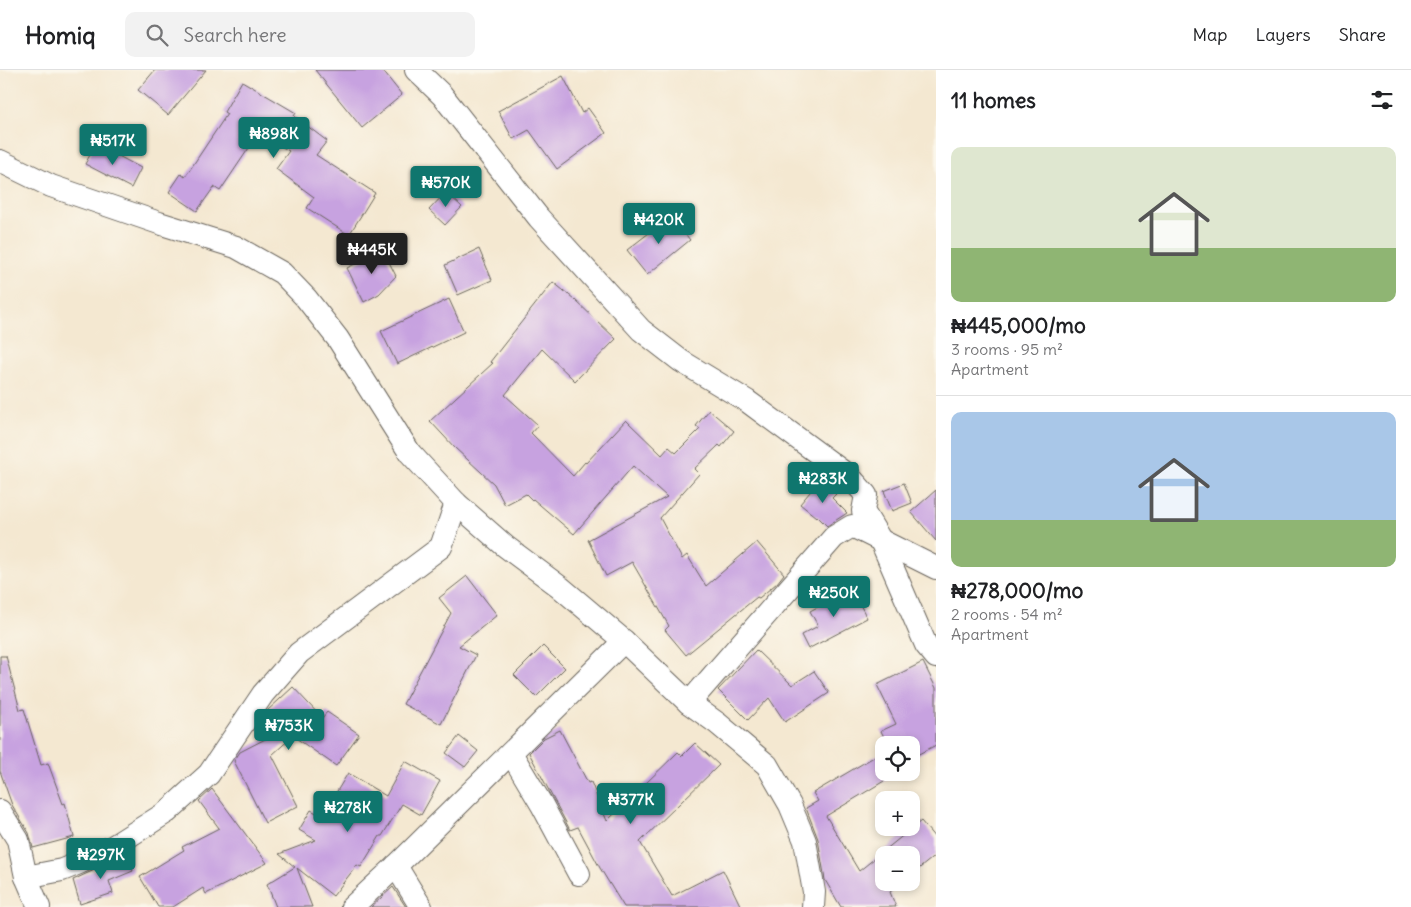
<!DOCTYPE html>
<meta charset="utf-8">
<style>
body{margin:0;font-family:Delius,sans-serif;background:#f2f2f2;color:#202124;height:100vh;display:flex;flex-direction:column;font-size:19px;white-space:nowrap}
*{box-sizing:border-box;margin:0}
p{font-size:16px;color:#757577}
.icon{flex:none;width:28px;height:28px;fill:none;stroke:currentColor;stroke-width:2;stroke-linecap:round;stroke-linejoin:round}
.map{position:relative;flex:1;overflow:hidden}
.panel{display:flex;flex-direction:column;background:#fff;width:475px}
.panel>*{flex:none}
.fabs{position:absolute;left:875px;top:666px;display:grid;gap:10px}
.fabs a{display:grid;place-items:center;width:45px;height:45px;border-radius:10px;background:#fff;box-shadow:0 2px 8px #0003;font-size:25px}
.price{position:absolute;translate:-50% -42px;padding:0 11px;border-radius:5px;background:#0f766e;color:#fff;font-size:16px;line-height:32px;filter:drop-shadow(0 1px 2px #0008)}
.price::after{content:'';position:absolute;left:50%;top:30px;width:15px;height:11px;margin-left:-8px;background:inherit;clip-path:polygon(0 0,100% 0,50% 100%)}
.price.active{background:#222;color:#fff}
ul{padding:0;list-style:none}
li{display:grid;align-content:center;gap:10px;height:265px;padding:0 15px}
li+li{border-top:1px solid #e0e0e0}
li span{display:grid;place-items:center;height:155px;border-radius:10px;color:#555}
li>.icon{margin-inline-start:auto}
span .icon{width:90px;height:90px;fill:#fffc;stroke-width:1}
li b{font-size:21px}
h2{display:flex;justify-content:space-between;align-items:center;height:60px;padding:0 15px;font-size:21px}
header{display:flex;align-items:center;gap:30px;box-sizing:border-box;height:70px;padding:0 25px;background:#fff;border-bottom:1px solid #e0e0e0}
header strong{font-size:24px}
nav{display:flex;gap:28px;margin-inline-start:auto;font-size:18px}
.search{width:350px;height:45px;background:#f2f2f2;display:flex;align-items:center;gap:12px;box-sizing:border-box;padding:0 18px;border-radius:10px;color:#757577;font-size:19px}
main{display:flex;flex:1;min-height:0}
.map>svg:first-child{display:block}
.building{fill:#c7a2e0}
.lines{fill:none;stroke-linecap:round;stroke-linejoin:round}
.minor-casing{stroke:#68635b;stroke-width:24}
.minor{stroke:#fff;stroke-width:22}
</style>
<header>
<strong>Homiq</strong>
<div class="search"><svg class="icon" aria-label="search" viewBox="0 0 24 24"><circle cx="10" cy="10" r="6"/><path d="M15 15l6 6"/></svg>Search here</div>
<nav><a>Map</a><a>Layers</a><a>Share</a></nav>
</header>
<main>
<div class="map">
<svg width="936" height="837" viewBox="0 0 936 837">
<rect width="100%" height="100%" fill="#fbf7ec"/>
<filter id="ink" filterUnits="userSpaceOnUse"><feTurbulence type="fractalNoise" baseFrequency=".02" numOctaves="2"/><feDisplacementMap in="SourceGraphic" scale="10" xChannelSelector="R" yChannelSelector="G"/><feConvolveMatrix kernelMatrix="1 2 1 2 8 2 1 2 1" color-interpolation-filters="sRGB"/></filter>
<filter id="wash" filterUnits="userSpaceOnUse"><feTurbulence type="fractalNoise" baseFrequency=".0096" numOctaves="4" result="noise"/><feDisplacementMap in="SourceGraphic" scale="20" xChannelSelector="R" yChannelSelector="G"/><feGaussianBlur stdDeviation="1.12" result="paint"/><feColorMatrix in="noise" values="0 0 0 0 0 0 0 0 0 0 0 0 0 0 0 0 0 1.4 0 .05"/><feComposite in="paint" operator="in"/></filter>
<g filter="url(#wash)">
<rect width="100%" height="100%" fill="#f4e8d1"/>
<g id="blocks">
<g class="building">
<path d="M155,0h51l-38,45 -30,-25z"/>
<path d="M315,0h67l20,25 -40,33z"/>
<path d="M563,6l19,37 6,-5 18,25 -49,36 -28,-39 -16,9 -15,-28z"/>
<path d="M242,11l54,32 -2,3 33,25 -11,14 59,38 -26,42 -42,-27 7,-11 -38,-28 13,-18 -30,-18 -39,58 -6,-4 -17,24 -28,-19 12,-18 4,3 42,-63 -3,-2z"/>
<path d="M96,74l45,24 -10,20 -46,-24z"/>
<path d="M446,122l16,15 -17,18 -16,-15z"/>
<path d="M671,146l19,24 -43,35 -20,-25z"/>
<path d="M479,179l13,31 -34,15 -13,-30z"/>
<path d="M383,180l13,26 -17,18 -15,8 -17,-34z"/>
<path d="M553,212l21,17 42,40 -41,42 -33,-32 -37,46 33,30 -7,8 42,43 12,-14 1,1 40,-43 36,35 7,-8 7,6 24,-24 -4,-3 13,-16 25,21 -13,16 -2,-2 -25,24 5,5 -39,44 22,41 5,-4 19,31 51,-44 27,32 -7,9 -18,15 -2,-1 -71,58 -21,-25 4,-4 -37,-64 -26,14 -18,-36 79,-43 -34,-31 -59,68 -41,-35 -1,1 -6,-6 -21,11 -11,-21 -39,-36 -25,-27 63,-58 -3,-1z"/>
<path d="M449,229l15,33 -67,32 -16,-33z"/>
<path d="M820,410l16,14 -4,4 15,15 -20,13 -10,-10 -1,1 -16,-13z"/>
<path d="M904,413l8,20 -20,8 -8,-20z"/>
<path d="M936,420v51l-25,-29z"/>
<path d="M467,506l30,39 -38,31 17,9 -35,69 -38,-20 48,-91 -12,-15z"/>
<path d="M852,519l15,29 -59,31 -7,-14 17,-9 -8,-15z"/>
<path d="M543,576l22,22 -29,29 -22,-22z"/>
<path d="M756,580l36,35 22,-14 15,22 -44,29 -16,-24 -21,22 -30,-30z"/>
<path d="M0,586h6l14,54 4,-1 17,56 7,-2 15,41 2,-1 9,34 -41,11 -4,-15 -17,-28 -12,-34z"/>
<path d="M923,592l13,26v57l-25,13v-13h-23l-7,-14 15,-7 -19,-39z"/>
<path d="M293,617l29,31 5,-6 32,22 -23,32 -43,-30 -21,19 26,51 -33,17 -31,-62 6,-9 35,-18 -13,-15 5,-8z"/>
<path d="M560,660l28,53 3,-1 16,39 71,-69 4,4 13,-13 24,22 -79,77 32,54 51,-26 18,37h-117l-24,-39 -22,-41 -8,3 -41,-77 15,-15z"/>
<path d="M459,666l19,15 -13,16 -19,-14z"/>
<path d="M884,681v21h1l4,6 -63,38 33,55 62,-50 15,18v16l-25,20v-20h-27v27h18l-12,10 6,15h-55l-16,-27 -7,-41 -12,-31 12,-7 -5,-8z"/>
<path d="M405,691l35,20 -19,34 -19,-11 -20,32h-2l-19,31 -4,-2 -24,31 -36,-28 15,39h-36l-9,-23 28,-17 -16,-13 37,-14 -17,-10 12,-20 11,6 26,-43 38,23z"/>
<path d="M212,719l55,74 -61,31 -3,-6 -30,19h-15l-18,-30 44,-27 -2,-3 37,-19 -20,-27z"/>
<path d="M126,784l7,17 -24,10 4,12 -33,11 -7,-24 45,-21z"/>
<path d="M393,817l13,20h-35z"/>
</g>
</g>
</g>
<g filter="url(#ink)">
<use href="#blocks" fill-opacity="0" stroke="#68635b" stroke-width="1"/>
<g class="lines">
<g class="minor-casing">
<g id="minor">
<path d="M416,0l26,25 97,123 102,112 40,31 66,40 103,76 16,18 -3,16 18,30 45,104 10,12"/>
<path d="M0,91l51,25 108,37 77,24 46,26 24,25 32,41 72,114 46,50 49,43 55,41 64,54 65,62 28,20 50,42 23,40 15,36 9,51 -1,15"/>
<path d="M689,633l145,-166 18,-11 84,42"/>
<path d="M511,683l31,52 37,69"/>
<path d="M0,741l18,29 8,37 13,30"/>
<path d="M396,796l25,41"/>
<path d="M26,807l36,-7 17,-7 33,-16 55,-35 42,-38 54,-80 36,-41 142,-106 15,-44"/>
<path d="M352,837l44,-41 228,-225"/>
</g>
</g>
<use href="#minor" class="minor"/>
</g>
</g>
</svg>
<div class="fabs">
<a><svg class="icon" aria-label="locate" viewBox="0 0 24 24"><circle cx="12" cy="12" r="6"/><path d="M12 2v4M12 18v4M2 12h4M18 12h4"/></svg></a>
<a>+</a>
<a>−</a>
</div>
<b class="price" style="left:274px;top:89px">₦898K</b>
<b class="price" style="left:113px;top:96px">₦517K</b>
<b class="price" style="left:446px;top:138px">₦570K</b>
<b class="price" style="left:659px;top:175px">₦420K</b>
<b class="price active" style="left:372px;top:205px">₦445K</b>
<b class="price" style="left:823px;top:434px">₦283K</b>
<b class="price" style="left:834px;top:548px">₦250K</b>
<b class="price" style="left:289px;top:681px">₦753K</b>
<b class="price" style="left:631px;top:755px">₦377K</b>
<b class="price" style="left:348px;top:763px">₦278K</b>
<b class="price" style="left:101px;top:810px">₦297K</b>
</div>
<section class="panel">
<h2>11 homes<svg class="icon" aria-label="filters" viewBox="0 0 24 24"><path d="M4 7h16M4 17h16"/><circle cx="9" cy="7" r="2"/><circle cx="15" cy="17" r="2"/></svg></h2>
<ul>
<li><span style="background:linear-gradient(#dfe7d0 65%,#8fb573 0)"><svg class="icon" aria-label="home" viewBox="0 0 24 24"><path d="M3 11l9-7 9 7M6 9v11h12V9"/></svg></span><div><b>₦445,000/mo</b><p>3 rooms · 95 m²</p><p>Apartment</p></div></li>
<li><span style="background:linear-gradient(#a9c7e8 70%,#8fb573 0)"><svg class="icon" aria-label="home" viewBox="0 0 24 24"><path d="M3 11l9-7 9 7M6 9v11h12V9"/></svg></span><div><b>₦278,000/mo</b><p>2 rooms · 54 m²</p><p>Apartment</p></div></li>
</ul>
</section>
</main>
